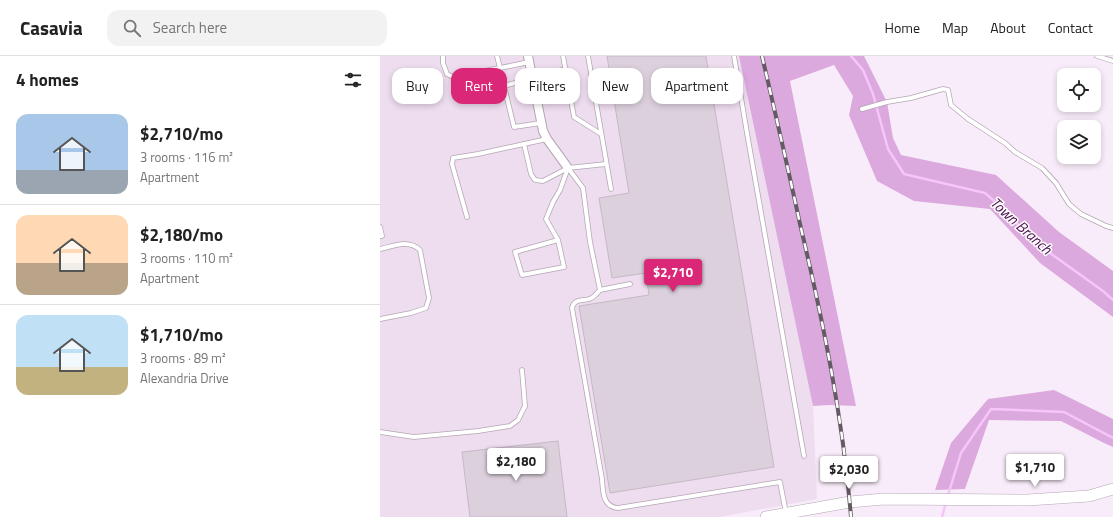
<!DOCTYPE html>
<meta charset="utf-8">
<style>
body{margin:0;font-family:"Titillium Web",sans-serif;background:#f2f2f2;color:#222;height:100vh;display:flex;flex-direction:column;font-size:15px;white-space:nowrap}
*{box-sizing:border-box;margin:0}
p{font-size:13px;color:#767676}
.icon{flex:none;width:22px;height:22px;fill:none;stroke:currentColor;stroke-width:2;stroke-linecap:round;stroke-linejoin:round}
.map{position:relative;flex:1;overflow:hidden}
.sheet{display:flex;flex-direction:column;background:#fff;width:380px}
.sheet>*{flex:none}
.top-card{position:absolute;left:12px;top:12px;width:380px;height:36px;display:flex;gap:8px}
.fabs{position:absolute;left:677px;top:12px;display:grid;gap:8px}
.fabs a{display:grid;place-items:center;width:44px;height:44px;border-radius:8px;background:#fff;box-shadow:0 2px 6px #0003;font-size:20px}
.price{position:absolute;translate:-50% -34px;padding:0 9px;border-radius:4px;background:#fff;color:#222;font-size:13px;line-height:26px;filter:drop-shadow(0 1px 2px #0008)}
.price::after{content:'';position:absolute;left:50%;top:24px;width:12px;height:9px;margin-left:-6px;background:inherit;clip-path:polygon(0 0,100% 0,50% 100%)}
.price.active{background:#db2777;color:#fff}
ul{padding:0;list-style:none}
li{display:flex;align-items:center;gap:12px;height:100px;padding:0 16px}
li+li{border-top:1px solid #e0e0e0}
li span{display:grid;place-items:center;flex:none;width:112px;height:80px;border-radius:12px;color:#555}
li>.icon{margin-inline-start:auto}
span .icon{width:48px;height:48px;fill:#fffc;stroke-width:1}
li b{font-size:17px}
h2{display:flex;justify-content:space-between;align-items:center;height:48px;padding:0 16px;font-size:17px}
.pill{padding:0 14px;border-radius:12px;background:#fff;box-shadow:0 2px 6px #0003;font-size:14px;line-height:36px}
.pill.active{background:#db2777;color:#fff}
header{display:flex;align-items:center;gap:24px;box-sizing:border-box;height:56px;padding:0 20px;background:#fff;border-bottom:1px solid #e0e0e0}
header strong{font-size:19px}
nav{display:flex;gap:22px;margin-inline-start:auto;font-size:14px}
.search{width:280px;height:36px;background:#f2f2f2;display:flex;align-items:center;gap:10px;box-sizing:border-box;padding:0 14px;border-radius:12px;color:#767676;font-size:15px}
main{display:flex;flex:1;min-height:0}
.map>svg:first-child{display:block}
.built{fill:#eedcef}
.forest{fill:#dba9dd}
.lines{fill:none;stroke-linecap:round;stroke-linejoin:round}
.stream{stroke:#f7c5f9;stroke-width:2.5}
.building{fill:#dcd0dd;stroke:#c6b9c6}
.lane-casing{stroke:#b3a7b3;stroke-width:5.5}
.street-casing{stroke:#b3a7b3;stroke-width:10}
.secondary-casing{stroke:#b3a7b3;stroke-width:12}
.lane{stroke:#fff;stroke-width:4}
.street{stroke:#fff;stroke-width:8}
.secondary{stroke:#fff;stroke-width:11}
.rail-casing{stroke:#625b62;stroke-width:4}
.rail{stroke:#fefefe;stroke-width:2.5;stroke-dasharray:8;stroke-linecap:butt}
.labels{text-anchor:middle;stroke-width:3;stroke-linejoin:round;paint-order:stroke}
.water-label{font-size:15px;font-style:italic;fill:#4b114f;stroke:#fefefe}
</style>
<header>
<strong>Casavia</strong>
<div class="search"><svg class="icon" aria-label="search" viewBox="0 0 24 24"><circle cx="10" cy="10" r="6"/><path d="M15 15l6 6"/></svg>Search here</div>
<nav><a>Home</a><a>Map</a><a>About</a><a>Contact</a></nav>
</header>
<main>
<section class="sheet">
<h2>4 homes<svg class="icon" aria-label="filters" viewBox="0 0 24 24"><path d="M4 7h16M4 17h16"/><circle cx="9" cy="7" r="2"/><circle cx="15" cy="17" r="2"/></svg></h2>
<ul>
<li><span style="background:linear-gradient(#a9c7e8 70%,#9aa5b1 0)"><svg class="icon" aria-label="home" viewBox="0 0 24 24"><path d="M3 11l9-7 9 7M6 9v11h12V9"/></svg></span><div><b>$2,710/mo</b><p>3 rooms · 116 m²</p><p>Apartment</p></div></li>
<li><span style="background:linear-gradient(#ffd9b3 60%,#b9a48a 0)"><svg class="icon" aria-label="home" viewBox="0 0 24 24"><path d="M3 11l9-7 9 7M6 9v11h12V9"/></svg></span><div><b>$2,180/mo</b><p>3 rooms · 110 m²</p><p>Apartment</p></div></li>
<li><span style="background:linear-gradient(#bfe0f5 65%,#c2b280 0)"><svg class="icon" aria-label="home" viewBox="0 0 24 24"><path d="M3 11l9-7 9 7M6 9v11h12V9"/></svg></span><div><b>$1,710/mo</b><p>3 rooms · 89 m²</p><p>Alexandria Drive</p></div></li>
</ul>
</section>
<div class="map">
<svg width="733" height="461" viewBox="0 0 733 461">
<rect width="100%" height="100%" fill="#f9ecfa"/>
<path class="built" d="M0,0h359l74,350 4,93 -97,18h-340z"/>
<g class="forest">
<path d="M359,0h125l23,46 6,36 8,17 95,20 63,57 54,39v46l-73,-54 -50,-54 -76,-8 -37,-20 -28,-66 4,-19 -19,-31 -44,16 66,325 -27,-1 -16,1z"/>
<path d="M674,334l59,29v28l-9,-4 -43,-22 -72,-1 -24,69 -30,1 16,-47 37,-44z"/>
</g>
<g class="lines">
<g class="stream">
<path d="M471,0l12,14 10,24 15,55 16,25 81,19 14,12 37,38 67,48 10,9"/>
<path d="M568,439l13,-42 30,-44 73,3 49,26"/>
<path d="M562,461l4,-15"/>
</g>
</g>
<g class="building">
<path d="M227,0h99l68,411 -164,26 -31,-187 70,-11 -3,-22 -34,5 -13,-80 30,-5z"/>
<path d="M178,385l9,76h-97l-8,-65z"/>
</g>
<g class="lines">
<g class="lane-casing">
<g id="lane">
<path d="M63,0v7l4,11 6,3 47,-9"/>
<path d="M117,0l3,12 29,-6"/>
<path d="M183,0l11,61 27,17"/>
<path d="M208,0l23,133"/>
<path d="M354,0l14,83 56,317"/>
<path d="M717,0l16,5"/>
<path d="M482,53l25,-7 24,-4 32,-9 5,1 3,15 17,14 37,24 10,9 27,16 14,15 13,21 12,10 25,12 7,2"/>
<path d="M161,67l-27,4 -10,-41 62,-17"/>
<path d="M144,88l7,30 4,6 8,1 25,-13 38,-4"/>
<path d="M188,112l15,20 7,54 10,48 30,-6"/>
<path d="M87,161l-15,-53 1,-6 25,-4 69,-15"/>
<path d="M0,171l2,9h-2"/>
<path d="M178,184l-43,12 7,23 42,-8 -6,-27 -12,-21 7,-17 7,-12 8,-22"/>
<path d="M0,193c14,-3 28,-10 40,1l9,48 -3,10 -15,5 -31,6"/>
<path d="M220,234c-2,2 -4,5 -7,7 -7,6 -18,-1 -21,11l30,171c1,11 0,28 16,29l162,-26 6,31"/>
<path d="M0,376l34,5 64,-6 32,-5 8,-6 7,-14 -3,-36"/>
</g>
</g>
<g class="street-casing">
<path id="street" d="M148,0l15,75 4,8 21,29"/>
</g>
<g class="secondary-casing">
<path id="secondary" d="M386,461l84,-15 34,-3 144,1 61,-4 24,-7"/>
</g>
<use href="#lane" class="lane"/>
<use href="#street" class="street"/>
<use href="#secondary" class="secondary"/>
<g class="rail-casing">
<path id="rail" d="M382,0c13,56 26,112 38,168 23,97 43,194 51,293"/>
</g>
<use href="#rail" class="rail"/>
</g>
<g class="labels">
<g class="water-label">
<text transform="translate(641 170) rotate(42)" y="5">Town Branch</text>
</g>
</g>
</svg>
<div class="fabs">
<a><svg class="icon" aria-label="locate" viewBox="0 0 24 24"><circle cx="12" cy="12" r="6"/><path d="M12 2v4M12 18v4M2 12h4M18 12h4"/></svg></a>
<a><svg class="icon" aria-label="layers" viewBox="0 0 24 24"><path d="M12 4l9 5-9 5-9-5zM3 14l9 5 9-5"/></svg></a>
</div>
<b class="price active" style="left:293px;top:237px">$2,710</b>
<b class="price" style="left:136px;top:426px">$2,180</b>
<b class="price" style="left:655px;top:432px">$1,710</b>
<b class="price" style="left:469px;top:434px">$2,030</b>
<div class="top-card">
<a class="pill">Buy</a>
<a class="pill active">Rent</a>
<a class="pill">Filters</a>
<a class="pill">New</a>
<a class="pill">Apartment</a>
</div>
</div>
</main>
